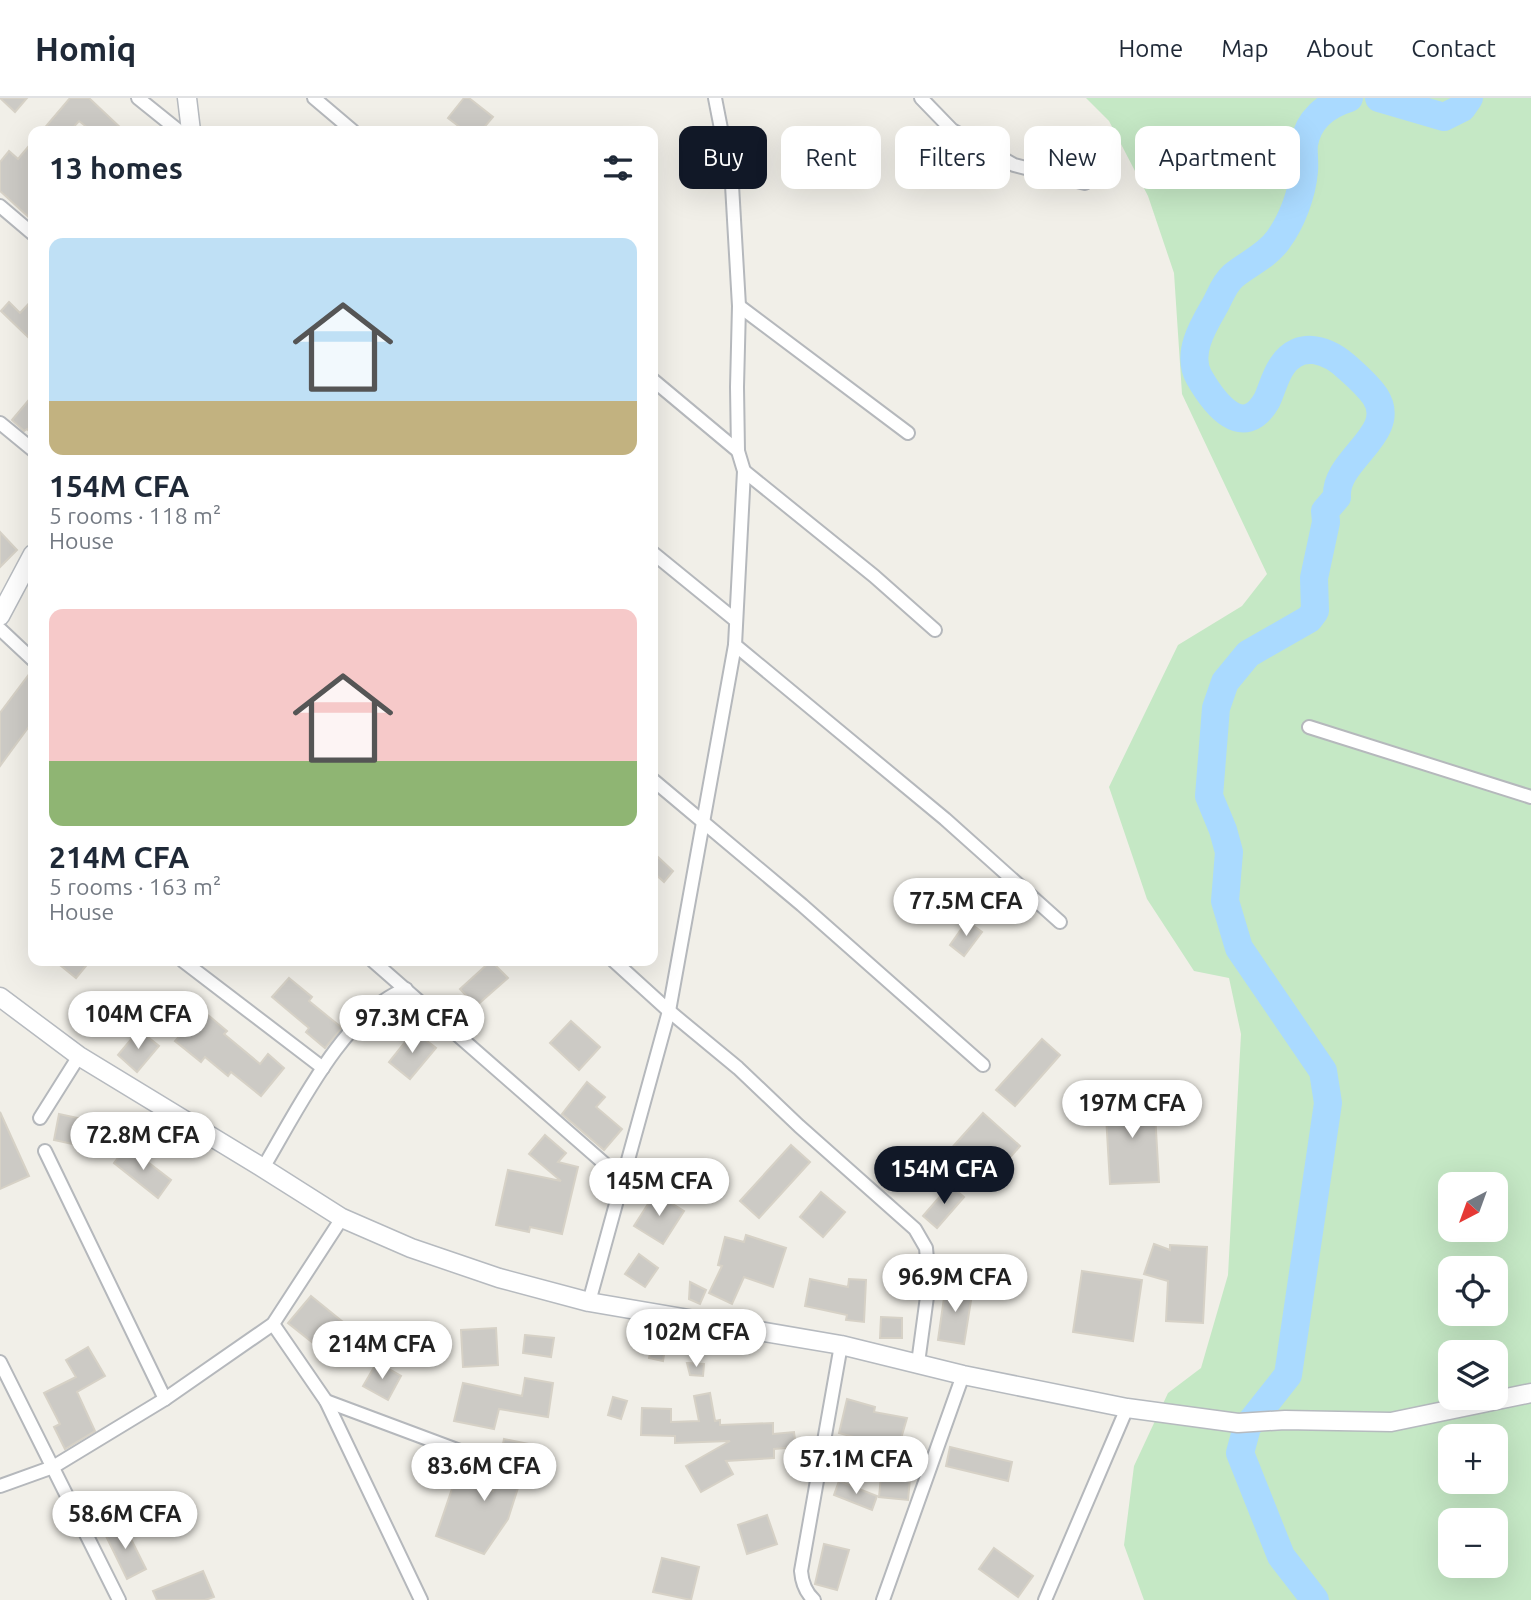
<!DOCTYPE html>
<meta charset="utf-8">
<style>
body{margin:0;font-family:Ubuntu,sans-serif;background:#f6f6f7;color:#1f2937;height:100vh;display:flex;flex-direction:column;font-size:26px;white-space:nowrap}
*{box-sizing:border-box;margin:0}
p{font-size:23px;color:#747a83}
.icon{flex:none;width:38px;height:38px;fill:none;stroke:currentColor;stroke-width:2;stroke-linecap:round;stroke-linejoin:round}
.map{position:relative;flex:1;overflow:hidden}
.sheet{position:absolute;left:28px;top:28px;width:630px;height:840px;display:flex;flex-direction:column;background:#fff;border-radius:14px;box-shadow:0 7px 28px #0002}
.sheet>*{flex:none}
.guide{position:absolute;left:679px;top:28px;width:665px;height:63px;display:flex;gap:14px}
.needle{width:46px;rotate:221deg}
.buttons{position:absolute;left:1438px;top:1074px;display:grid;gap:14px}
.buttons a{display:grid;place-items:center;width:70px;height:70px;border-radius:14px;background:#fff;box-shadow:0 7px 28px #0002;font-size:35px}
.price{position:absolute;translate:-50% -60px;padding:0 16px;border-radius:24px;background:#fff;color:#222;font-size:23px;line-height:46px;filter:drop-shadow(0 2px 4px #0008)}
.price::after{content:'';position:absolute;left:50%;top:42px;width:21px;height:16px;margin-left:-10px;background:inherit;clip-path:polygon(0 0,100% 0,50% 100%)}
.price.on{background:#111827;color:#fff}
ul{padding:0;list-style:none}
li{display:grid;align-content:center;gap:14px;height:371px;padding:0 21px}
li span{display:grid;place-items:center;height:217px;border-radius:14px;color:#555}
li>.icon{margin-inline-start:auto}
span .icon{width:126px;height:126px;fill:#fffc;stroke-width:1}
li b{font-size:30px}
h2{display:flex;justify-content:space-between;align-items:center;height:84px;padding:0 21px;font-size:30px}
.tag{padding:0 24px;border-radius:14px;background:#fff;box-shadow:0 7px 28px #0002;font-size:24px;line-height:63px}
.tag.on{background:#111827;color:#fff}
header{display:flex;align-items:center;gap:42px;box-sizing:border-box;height:98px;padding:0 35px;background:#fff;border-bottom:2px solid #e0e1e3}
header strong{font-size:33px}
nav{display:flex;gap:38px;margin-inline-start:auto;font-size:24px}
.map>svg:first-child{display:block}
.green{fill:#c5e8c5;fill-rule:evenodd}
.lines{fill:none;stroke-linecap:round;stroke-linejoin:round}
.river{stroke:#aadaff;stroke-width:28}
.building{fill:#cccac5;stroke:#d6d1c6;stroke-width:2}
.minor-casing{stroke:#b5b8bc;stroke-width:16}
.secondary-casing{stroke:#b6babf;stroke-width:21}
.minor{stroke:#fff;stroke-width:12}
.secondary{stroke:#fff;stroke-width:18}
</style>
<header>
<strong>Homiq</strong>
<nav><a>Home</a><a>Map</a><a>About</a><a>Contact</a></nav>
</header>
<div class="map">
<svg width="1531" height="1502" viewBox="0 0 1531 1502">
<rect width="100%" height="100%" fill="#f1efe8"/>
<path class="green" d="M1086,0h445v1502h-387l-20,-55 10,-79 34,-73 33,-25 27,-93 13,-241 -12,-56 -35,-7 -47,-72 -38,-112 69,-142 64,-39 25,-32 -85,-180 -8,-121 -26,-77 -39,-75zM1451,1087h45v45h-45zM1451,1171h45v45h-45zM1451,1255h45v45h-45zM1451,1339h45v45h-45zM1451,1423h45v45h-45z"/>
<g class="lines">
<g class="river">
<path d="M1379,0l65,19 18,-9 7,-10"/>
<path d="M1315,1502l-34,-44 -41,-103 7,-26 41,-52 40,-272 -5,-32 -84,-123 -14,-47 4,-49 -6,-22 -14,-34 7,-88 9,-26 23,-28 61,-35 6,-8 -1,-33 12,-56 -1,-11 12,-14c-3,-38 63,-63 38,-101 -7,-10 -17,-19 -26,-27 -20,-19 -49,-30 -67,-3 -7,10 -10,23 -15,34 -24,42 -53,3 -68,-23 -13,-23 4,-51 15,-70 6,-10 9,-22 19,-31 14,-12 34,-20 45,-36 14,-19 24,-46 26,-69 1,-9 -1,-18 0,-27 4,-24 22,-39 45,-46"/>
</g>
</g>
<g class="building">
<path d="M0,0h27l-12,14z"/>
<path d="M70,0h19l35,33h-32l-13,-10 -9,10h-28z"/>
<path d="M464,0h5l24,19 -12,14h-16l-17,-13z"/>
<path d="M33,43v80l-33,-30v-29l9,-11 9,8z"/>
<path d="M33,201v43l-32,-31 8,-9 11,11z"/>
<path d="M33,297v40l-6,-6 -3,2 -12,-11z"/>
<path d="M0,434l17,18 -17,17z"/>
<path d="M33,571v52l-33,45v-53z"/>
<path d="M658,759l15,14 -9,11 -11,-10v-9z"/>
<path d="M967,823l15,11 -18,24 -14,-11z"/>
<path d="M55,863h35l-14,17z"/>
<path d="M491,863l17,17 -32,28 -16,-17z"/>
<path d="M289,880l23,19 -3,4 33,27 -17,20 -19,-16 3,-4 -37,-31z"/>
<path d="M202,912l25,21 -3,3 36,30 8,-10 16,14 -23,28 -30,-24 -3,4 -23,-19 -4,5 -26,-21z"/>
<path d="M571,923l29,26 -21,23 -29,-27z"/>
<path d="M139,932l20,16 -22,26 -19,-17z"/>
<path d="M414,933l22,17 -26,31 -21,-17z"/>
<path d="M1042,941l18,16 -45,51 -19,-16z"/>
<path d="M587,984l18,15 -9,10 26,22 -18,21 -42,-36z"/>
<path d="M1154,998l5,86 -49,2 -5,-86z"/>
<path d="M0,1014l29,64 -29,13z"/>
<path d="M983,1015l37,33 -33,38 -38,-33z"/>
<path d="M59,1016l28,6 -5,26 -28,-6z"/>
<path d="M545,1037l21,18 -8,9 20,5 -16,67 -32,-7 -1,5 -33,-7 12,-55 53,11 -32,-27z"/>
<path d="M791,1047l19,17 -51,56 -19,-17z"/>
<path d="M127,1048l44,34 -13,18 -44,-35z"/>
<path d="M950,1087l14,12 -27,31 -14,-12z"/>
<path d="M821,1094l24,20 -22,25 -23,-20z"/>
<path d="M655,1095l29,18 -21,33 -29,-18z"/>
<path d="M746,1137l40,13 -13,39 -29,-10 -12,27 -23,-11 13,-27 -4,-1 7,-28 19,5z"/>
<path d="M1154,1146l16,6v-5l37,2 -4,76 -37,-2 2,-40 -24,-7z"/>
<path d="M639,1156l19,14 -13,19 -20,-13z"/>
<path d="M1082,1173l60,9 -9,61 -60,-9z"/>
<path d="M810,1181l38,8 1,-8 17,1 -2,42 -18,-2 1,-5 -42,-9z"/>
<path d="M690,1184l16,8 -6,14 -11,-5z"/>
<path d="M946,1186l27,4 -9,56 -26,-4z"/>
<path d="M311,1198l38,31 -22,27 -39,-31z"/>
<path d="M881,1219l21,1v20h-22z"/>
<path d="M496,1230l2,37 -35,2 -2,-37z"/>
<path d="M525,1237l29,3 -3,19 -28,-4z"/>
<path d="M652,1247l13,3 -2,13 -14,-3z"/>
<path d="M88,1249l17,29 -28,16 18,39 -30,18 -11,-22 6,-3 -16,-31 32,-16 -10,-17z"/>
<path d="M377,1264l24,14 -13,24 -25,-14z"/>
<path d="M687,1265l17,1 -1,12 -13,-1z"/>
<path d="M525,1280l28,5 -5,34 -49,-8 -5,20 -40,-8 9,-38 59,13z"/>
<path d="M710,1295l5,28 5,-1v5l53,-2v11l21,-2 2,15 -22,2v9l-48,3 7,13 -32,18 -15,-26 44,-25 -55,2v-7l-34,-1 1,-27 29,1v13l28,-1 -5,-25z"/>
<path d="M613,1299l14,4 -6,18 -13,-4z"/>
<path d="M847,1301l28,8 -1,5 33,6 -7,24 -5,6 -56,-15z"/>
<path d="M504,1341l25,5 -5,25 -16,50 -24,35 -48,-18 20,-59 37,14 8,-28h-2z"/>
<path d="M950,1349l62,15 -4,19 -62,-15z"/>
<path d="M881,1378l29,3 -2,21 -29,-3z"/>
<path d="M839,1383l38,15 -5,14 -38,-15z"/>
<path d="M767,1417l10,29 -30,10 -9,-29z"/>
<path d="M123,1425l23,46 -19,10 -23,-47z"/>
<path d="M824,1446l25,6 -12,40 -22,-6z"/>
<path d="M994,1450l39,28 -15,21 -39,-28z"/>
<path d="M662,1460l37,9 -8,33 -38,-8z"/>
<path d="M203,1473l11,26 -9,3h-48l-4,-9z"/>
</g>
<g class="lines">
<g class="minor-casing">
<g id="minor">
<path d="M138,0l41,33"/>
<path d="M314,0l39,33"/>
<path d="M921,0l31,32 62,35 71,18"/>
<path d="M0,108l33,28"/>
<path d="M739,208l169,127"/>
<path d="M653,282l85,71"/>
<path d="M0,325l33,27"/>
<path d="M744,373l130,105 61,54"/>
<path d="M653,455l81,66"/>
<path d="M0,531l33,31"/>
<path d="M735,547l210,174 115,103"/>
<path d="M1309,629l222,70"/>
<path d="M653,682l149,125 181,160"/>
<path d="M183,863l140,107"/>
<path d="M373,863l249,218"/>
<path d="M614,863l55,50 69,57 61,58 116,103 11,19 3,34 -11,81"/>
<path d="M40,1020l39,-62"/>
<path d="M45,1053l120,248"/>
<path d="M263,1070c33,-55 81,-156 143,-179"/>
<path d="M589,1204l80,-291 66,-366 9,-174 -6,-20 -1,-64 2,-81 -7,-121 -17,-87"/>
<path d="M273,1226l53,77 95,199"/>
<path d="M0,1264l119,238"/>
<path d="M326,1303l150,56"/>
<path d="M0,1388l53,-19 112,-68 108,-75 69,-106"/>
<path d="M814,1502c-9,-8 -12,-17 -13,-29l40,-226"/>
<path d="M883,1502l80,-225"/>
<path d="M1045,1502l82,-192"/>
</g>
</g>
<g class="secondary-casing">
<g id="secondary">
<path d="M187,0l4,33"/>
<path d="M0,518l33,-62"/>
<path d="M0,899l79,59 184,112 79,50 69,30 88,30 90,24 252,43 122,30 164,33 111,15 47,-3 106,2 140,-29"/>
</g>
</g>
<use href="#minor" class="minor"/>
<use href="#secondary" class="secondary"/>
</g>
</svg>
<div class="buttons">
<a><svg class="needle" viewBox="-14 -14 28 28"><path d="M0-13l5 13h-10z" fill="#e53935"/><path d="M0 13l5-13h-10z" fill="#747a83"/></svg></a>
<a><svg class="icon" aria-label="locate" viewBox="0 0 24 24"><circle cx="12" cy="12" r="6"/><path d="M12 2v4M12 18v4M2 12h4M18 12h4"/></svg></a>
<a><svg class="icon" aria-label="layers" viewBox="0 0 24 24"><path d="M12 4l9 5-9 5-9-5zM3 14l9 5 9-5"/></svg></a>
<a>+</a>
<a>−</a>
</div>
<b class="price" style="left:966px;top:840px">77.5M CFA</b>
<b class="price" style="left:138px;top:953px">104M CFA</b>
<b class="price" style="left:412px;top:957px">97.3M CFA</b>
<b class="price" style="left:1132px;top:1042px">197M CFA</b>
<b class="price" style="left:143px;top:1074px">72.8M CFA</b>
<b class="price on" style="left:944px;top:1108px">154M CFA</b>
<b class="price" style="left:659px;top:1120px">145M CFA</b>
<b class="price" style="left:955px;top:1216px">96.9M CFA</b>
<b class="price" style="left:696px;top:1271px">102M CFA</b>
<b class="price" style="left:382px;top:1283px">214M CFA</b>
<b class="price" style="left:856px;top:1398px">57.1M CFA</b>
<b class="price" style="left:484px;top:1405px">83.6M CFA</b>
<b class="price" style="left:125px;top:1453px">58.6M CFA</b>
<div class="guide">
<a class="tag on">Buy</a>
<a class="tag">Rent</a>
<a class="tag">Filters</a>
<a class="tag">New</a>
<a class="tag">Apartment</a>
</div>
<section class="sheet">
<h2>13 homes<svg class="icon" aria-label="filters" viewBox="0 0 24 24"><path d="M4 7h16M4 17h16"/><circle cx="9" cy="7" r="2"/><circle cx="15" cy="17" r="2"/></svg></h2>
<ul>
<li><span style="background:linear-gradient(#bfe0f5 75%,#c2b280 0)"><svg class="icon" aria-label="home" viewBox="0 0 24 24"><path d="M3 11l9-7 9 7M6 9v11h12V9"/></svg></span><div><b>154M CFA</b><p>5 rooms · 118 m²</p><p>House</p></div></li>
<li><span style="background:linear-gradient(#f6c9c9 70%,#8fb573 0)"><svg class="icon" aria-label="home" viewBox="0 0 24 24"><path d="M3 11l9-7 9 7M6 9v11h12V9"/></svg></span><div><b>214M CFA</b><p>5 rooms · 163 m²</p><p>House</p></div></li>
</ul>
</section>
</div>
